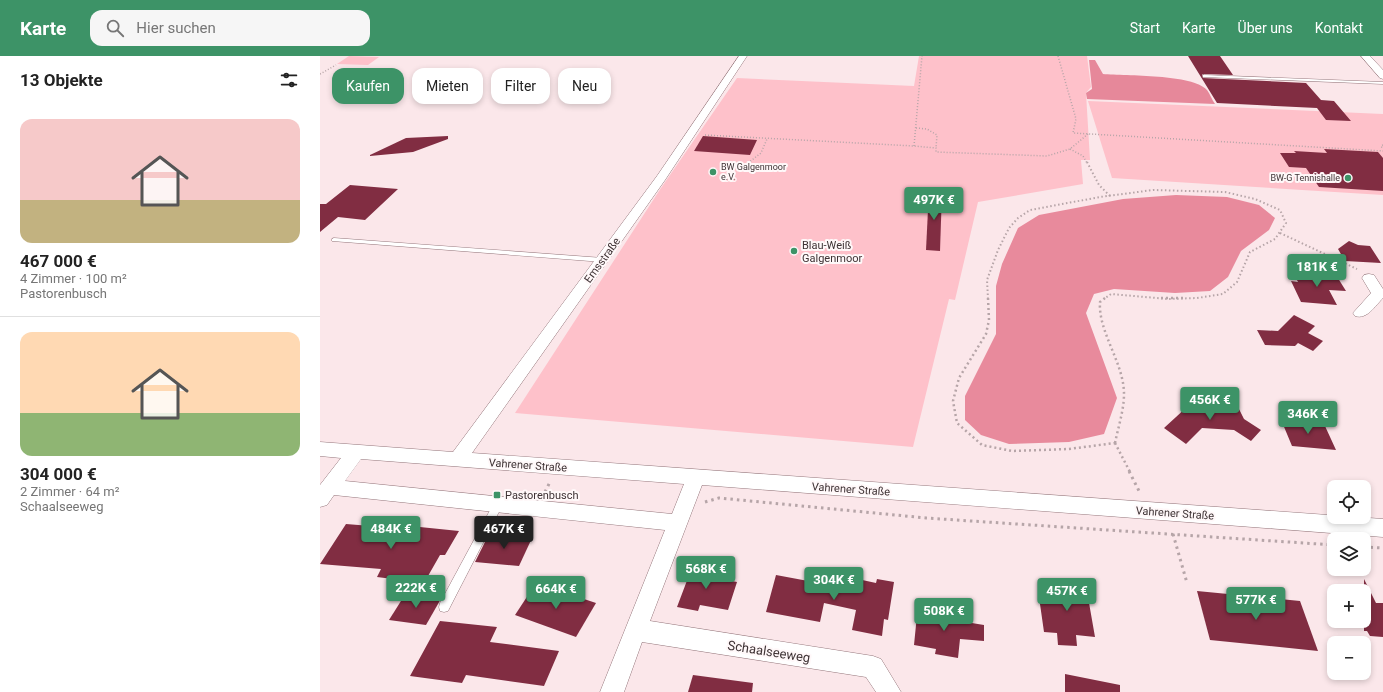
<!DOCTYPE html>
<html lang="de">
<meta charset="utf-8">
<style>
body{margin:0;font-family:Roboto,sans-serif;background:#f6f6f6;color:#222;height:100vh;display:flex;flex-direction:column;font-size:15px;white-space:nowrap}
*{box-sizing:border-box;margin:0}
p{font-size:13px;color:#767676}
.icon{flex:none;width:22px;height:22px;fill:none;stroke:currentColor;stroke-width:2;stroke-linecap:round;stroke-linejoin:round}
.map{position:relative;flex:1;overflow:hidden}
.side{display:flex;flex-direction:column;background:#fff;width:320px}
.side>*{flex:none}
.top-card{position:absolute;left:12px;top:12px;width:380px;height:36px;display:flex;gap:8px}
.controls{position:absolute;left:1007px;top:424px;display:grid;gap:8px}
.controls a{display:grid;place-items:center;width:44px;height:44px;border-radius:8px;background:#fff;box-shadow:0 2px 6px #0003;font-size:20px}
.price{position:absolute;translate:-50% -34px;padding:0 9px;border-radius:4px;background:#3d9367;color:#fff;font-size:13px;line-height:26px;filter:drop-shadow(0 1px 2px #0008)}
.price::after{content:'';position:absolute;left:50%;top:24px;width:12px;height:9px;margin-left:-6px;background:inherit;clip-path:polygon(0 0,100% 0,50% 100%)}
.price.selected{background:#222;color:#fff}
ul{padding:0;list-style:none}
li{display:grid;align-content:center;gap:8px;height:212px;padding:0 20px}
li+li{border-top:1px solid #e0e0e0}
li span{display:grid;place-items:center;height:124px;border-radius:12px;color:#555}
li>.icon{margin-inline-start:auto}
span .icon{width:72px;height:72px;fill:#fffc;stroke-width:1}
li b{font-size:17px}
h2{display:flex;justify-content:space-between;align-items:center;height:48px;padding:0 20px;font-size:17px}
.pill{padding:0 14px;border-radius:12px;background:#fff;box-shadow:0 2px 6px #0003;font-size:14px;line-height:36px}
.pill.selected{background:#3d9367;color:#fff}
header{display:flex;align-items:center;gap:24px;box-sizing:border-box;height:56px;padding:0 20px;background:#3d9367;color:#fff}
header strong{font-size:19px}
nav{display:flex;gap:22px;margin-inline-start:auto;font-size:14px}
.search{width:280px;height:36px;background:#f6f6f6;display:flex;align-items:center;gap:10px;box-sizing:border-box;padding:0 14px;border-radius:12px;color:#767676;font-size:15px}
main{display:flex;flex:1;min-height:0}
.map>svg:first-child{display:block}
.green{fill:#fec1ca}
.forest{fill:#e6889a}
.water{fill:#e88a9c}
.building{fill:#812d42}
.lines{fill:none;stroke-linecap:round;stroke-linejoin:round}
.lane-casing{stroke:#94767b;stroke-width:1}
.street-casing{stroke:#94767b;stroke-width:1}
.path-far3{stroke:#b6a5a8;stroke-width:1.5;stroke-dasharray:1 2;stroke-linecap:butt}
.path-far2{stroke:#b6a5a8;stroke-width:2;stroke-dasharray:1.5 2.5;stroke-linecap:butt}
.path-far1{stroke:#b6a5a8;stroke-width:2.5;stroke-dasharray:2 3;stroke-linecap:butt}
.path{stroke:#b6a5a8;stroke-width:3;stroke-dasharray:2.5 4;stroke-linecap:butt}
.lane{fill:#fff;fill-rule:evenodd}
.street{fill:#fff;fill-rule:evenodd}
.poi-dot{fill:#3d9367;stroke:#fff8f9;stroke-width:1.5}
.labels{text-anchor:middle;stroke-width:4;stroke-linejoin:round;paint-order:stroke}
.far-poi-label{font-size:9px;fill:#3e3234;stroke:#fff8f9;text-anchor:start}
.poi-label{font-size:11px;fill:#3e3234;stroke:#fff8f9;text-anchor:start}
.street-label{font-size:11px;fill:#3e3234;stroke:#fff8f9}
.near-street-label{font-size:13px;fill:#3e3234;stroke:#fff8f9}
</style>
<header>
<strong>Karte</strong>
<div class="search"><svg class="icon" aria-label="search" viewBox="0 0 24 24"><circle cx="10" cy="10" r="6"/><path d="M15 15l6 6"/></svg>Hier suchen</div>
<nav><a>Start</a><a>Karte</a><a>Über uns</a><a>Kontakt</a></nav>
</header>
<main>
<section class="side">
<h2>13 Objekte<svg class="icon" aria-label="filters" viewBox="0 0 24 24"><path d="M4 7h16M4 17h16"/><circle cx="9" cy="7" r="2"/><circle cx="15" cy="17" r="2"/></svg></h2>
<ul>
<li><span style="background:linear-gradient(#f6c9c9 65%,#c2b280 0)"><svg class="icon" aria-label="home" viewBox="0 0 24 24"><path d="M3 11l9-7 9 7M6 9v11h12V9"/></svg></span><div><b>467 000 €</b><p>4 Zimmer · 100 m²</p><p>Pastorenbusch</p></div></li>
<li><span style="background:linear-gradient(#ffd9b3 65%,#8fb573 0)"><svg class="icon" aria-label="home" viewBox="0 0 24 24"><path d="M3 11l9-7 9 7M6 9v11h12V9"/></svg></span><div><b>304 000 €</b><p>2 Zimmer · 64 m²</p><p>Schaalseeweg</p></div></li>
</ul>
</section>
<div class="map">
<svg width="1063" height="636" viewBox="0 0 1063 636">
<rect width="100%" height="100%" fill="#fbe7ea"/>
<g class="green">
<path d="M29,0l30,1 -11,8 -31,-1z"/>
<path d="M599,0h168l4,31 -5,6 4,67h-9l2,24 -105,18 -23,98 -6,-1 -36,148 -398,-34 146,-225 76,-110 177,8z"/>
<path d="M768,45l295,13v81l-271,-17z"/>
</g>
<path class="forest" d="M769,4h6l8,14c23,2 90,0 104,16 3,4 5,10 8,14l-128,-5 -1,-6 6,-4z"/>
<path class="water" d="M856,139l51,2 32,8 16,13 -6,12 -28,21 -13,26 -18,14 -35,2 -61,-4 -20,5 -8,19 31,85 -13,36 -35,8 -60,2 -28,-9 -16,-15v-24l31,-62v-48l6,-22 16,-36 21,-13 84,-16z"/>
<g class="building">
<path d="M868,0h32l13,19 -30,-1 -1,1 1,3 103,5 15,17 13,1 17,20 -25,-1 -9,-12 -100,-5z"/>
<path d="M128,80v3l-35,13 -43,4v-1l36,-17z"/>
<path d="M383,80l54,4 -7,15 -56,-4z"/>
<path d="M1004,93l54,3 5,6v33l-64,-4 -13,-19 -17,-1 -9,-14h16l-2,-2 33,2z"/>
<path d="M30,129l48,4 -33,31 -27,-3 -18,15v-28h6z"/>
<path d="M609,134l13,1 -2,60 -14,-1z"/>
<path d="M1029,185l9,4 12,1 11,17 -36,-2 -7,-12z"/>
<path d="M973,216l43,3 10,16 -17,-1 8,15 -36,-3 -10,-21 7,1z"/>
<path d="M974,259l21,11 -7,7 15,8 -10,10 -15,-8 -3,3 -30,-1 -8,-15 21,1z"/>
<path d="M878,344l39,5 7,14 17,11 -10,11 -17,-11 -32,-2 -16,16 -22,-16 24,-22z"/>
<path d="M974,364l19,1 1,4 11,1 11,24 -44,-4 -10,-24 14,1z"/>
<path d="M26,468l62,5 2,-3 49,5 -14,24h-5l-16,28 -47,-6 4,-8 -61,-5z"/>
<path d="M169,478l43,4 -13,28 -44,-4z"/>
<path d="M374,506l15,3 -4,11 32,6 -9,28 -28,-5 -2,6 -21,-4z"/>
<path d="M456,519l75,14 2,-11 23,5 1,-4 17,3 -6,38 -4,-1 -2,17 -30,-6 4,-20 -32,-7 -4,19 -54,-10z"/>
<path d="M744,522l21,2 10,57 -19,-2 1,11 -19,-1 -1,-12 -13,-1 -6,-42 28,2z"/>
<path d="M1044,523l12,24h7v34l-13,-1 -3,-5h-3z"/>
<path d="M216,527l60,20 -20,34 -61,-22z"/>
<path d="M877,535l103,10 18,50 -108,-11z"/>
<path d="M86,537l36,4 -16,28 -37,-5z"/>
<path d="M598,549l24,3 -1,10 43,7v16l-24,-2 -2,19 -23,-4 1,-5 -22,-4z"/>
<path d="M120,565l57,6 -7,15 69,9 -15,35 -78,-11 -4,8 -52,-7z"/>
<path d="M745,618l55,11v7h-55z"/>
<path d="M373,619l60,8 -1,9h-64z"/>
</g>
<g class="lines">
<g class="lane-casing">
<g id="lane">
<path d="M885,19l178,7v2l-180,-7v-2z"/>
<path d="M14,182l269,20 3,2 -3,2 -271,-21v-2z"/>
<path d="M178,444l3,1 2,3 -55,107 -4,1 -4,-1 -1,-4 1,-4 55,-102z"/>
</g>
</g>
<g class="street-casing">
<g id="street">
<path d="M419,0h8l-82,124 -193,273 911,66v18l-681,-52 -52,136 223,35 8,3 20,33h-25l-10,-15 -224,-35 -18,50h-24l65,-162 -331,-35 -7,10 -7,2v-22l21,-27 -21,-2v-14l133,10 204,-276zM41,403l323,25 -12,30 -327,-33z"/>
<path d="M1041,0h9l13,14v9l-3,-1z"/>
<path d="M1049,218l5,1 9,14v9c-8,8 -16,22 -28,18l-2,-3 18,-20 -9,-15 2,-3z"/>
</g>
</g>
<g class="path-far3">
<path d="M738,0l18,63 -3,14 310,18"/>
<path d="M0,18l16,-9"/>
<path d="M596,72l11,1 10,6 -1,13"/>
<path d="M385,79l209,11 22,2v4l111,4 23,-7 18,-15"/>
<path d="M1063,89l-2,1 2,3"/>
<path d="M594,90l8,-90"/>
<path d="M750,93l13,7 4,7"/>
<path d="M428,107l13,-10 6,-14"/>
</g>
<g class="path-far2">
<path d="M767,106l12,23 11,11"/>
<path d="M423,112l7,-6"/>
<path d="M960,177l77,36"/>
<path d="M668,243l-1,-19 11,-30 11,-22 9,-10 12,-8 70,-13 53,-7 72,2 30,7 25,11 6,13 -11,16 -25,13 -13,30 -14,12 -26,4 -29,1 -57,-5 -7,5"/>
</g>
<g class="path-far1">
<path d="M668,242l1,22 -3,14 -27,44 -6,23 4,22 25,22 30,6 57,-2 46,-6"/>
<path d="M785,242l-5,4c-2,30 24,61 24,92 0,16 -6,34 -9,49"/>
<path d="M841,242h24"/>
<path d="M795,387l15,29"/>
</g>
<g class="path">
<path d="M809,415l11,22"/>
<path d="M225,436l5,-10"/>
<path d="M385,446l14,-4 207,20 408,27"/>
<path d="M853,478l14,49"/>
<path d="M1044,491l19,1"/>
</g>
<use href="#lane" class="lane"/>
<use href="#street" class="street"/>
</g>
<g class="poi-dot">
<circle cx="393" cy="116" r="4"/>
<circle cx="1028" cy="122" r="4"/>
<circle cx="474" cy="195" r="4"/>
<rect x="173" y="435" width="8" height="8" rx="2"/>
</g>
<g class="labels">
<g class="far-poi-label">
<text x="401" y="114">BW Galgenmoor<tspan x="401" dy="10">e.V.</tspan></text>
<text x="1020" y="125" text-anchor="end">BW-G Tennishalle</text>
</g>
<g class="poi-label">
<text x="482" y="193">Blau-Weiß<tspan x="482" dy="13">Galgenmoor</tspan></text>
<text x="185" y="443">Pastorenbusch</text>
</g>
<g class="street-label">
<text transform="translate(282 204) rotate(-54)" y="4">Emsstraße</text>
<text transform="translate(208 409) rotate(4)" y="4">Vahrener Straße</text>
<text transform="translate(531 433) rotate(4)" y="4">Vahrener Straße</text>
<text transform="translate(855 457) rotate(4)" y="4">Vahrener Straße</text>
</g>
<g class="near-street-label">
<text transform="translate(449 595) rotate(9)" y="5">Schaalseeweg</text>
</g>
</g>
</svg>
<div class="controls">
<a><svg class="icon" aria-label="locate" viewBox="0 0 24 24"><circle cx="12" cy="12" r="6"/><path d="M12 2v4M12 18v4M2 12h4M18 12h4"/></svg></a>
<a><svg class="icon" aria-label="layers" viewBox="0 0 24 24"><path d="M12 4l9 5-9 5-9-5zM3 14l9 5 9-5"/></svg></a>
<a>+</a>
<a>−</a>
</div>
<b class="price" style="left:614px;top:165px">497K €</b>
<b class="price" style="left:997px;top:232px">181K €</b>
<b class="price" style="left:890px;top:365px">456K €</b>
<b class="price" style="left:988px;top:379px">346K €</b>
<b class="price" style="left:71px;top:494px">484K €</b>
<b class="price selected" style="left:184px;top:494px">467K €</b>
<b class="price" style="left:386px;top:534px">568K €</b>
<b class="price" style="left:514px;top:545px">304K €</b>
<b class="price" style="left:96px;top:553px">222K €</b>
<b class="price" style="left:236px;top:554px">664K €</b>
<b class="price" style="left:747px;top:556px">457K €</b>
<b class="price" style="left:936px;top:565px">577K €</b>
<b class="price" style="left:624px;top:576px">508K €</b>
<div class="top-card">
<a class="pill selected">Kaufen</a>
<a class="pill">Mieten</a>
<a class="pill">Filter</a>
<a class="pill">Neu</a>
</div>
</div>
</main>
